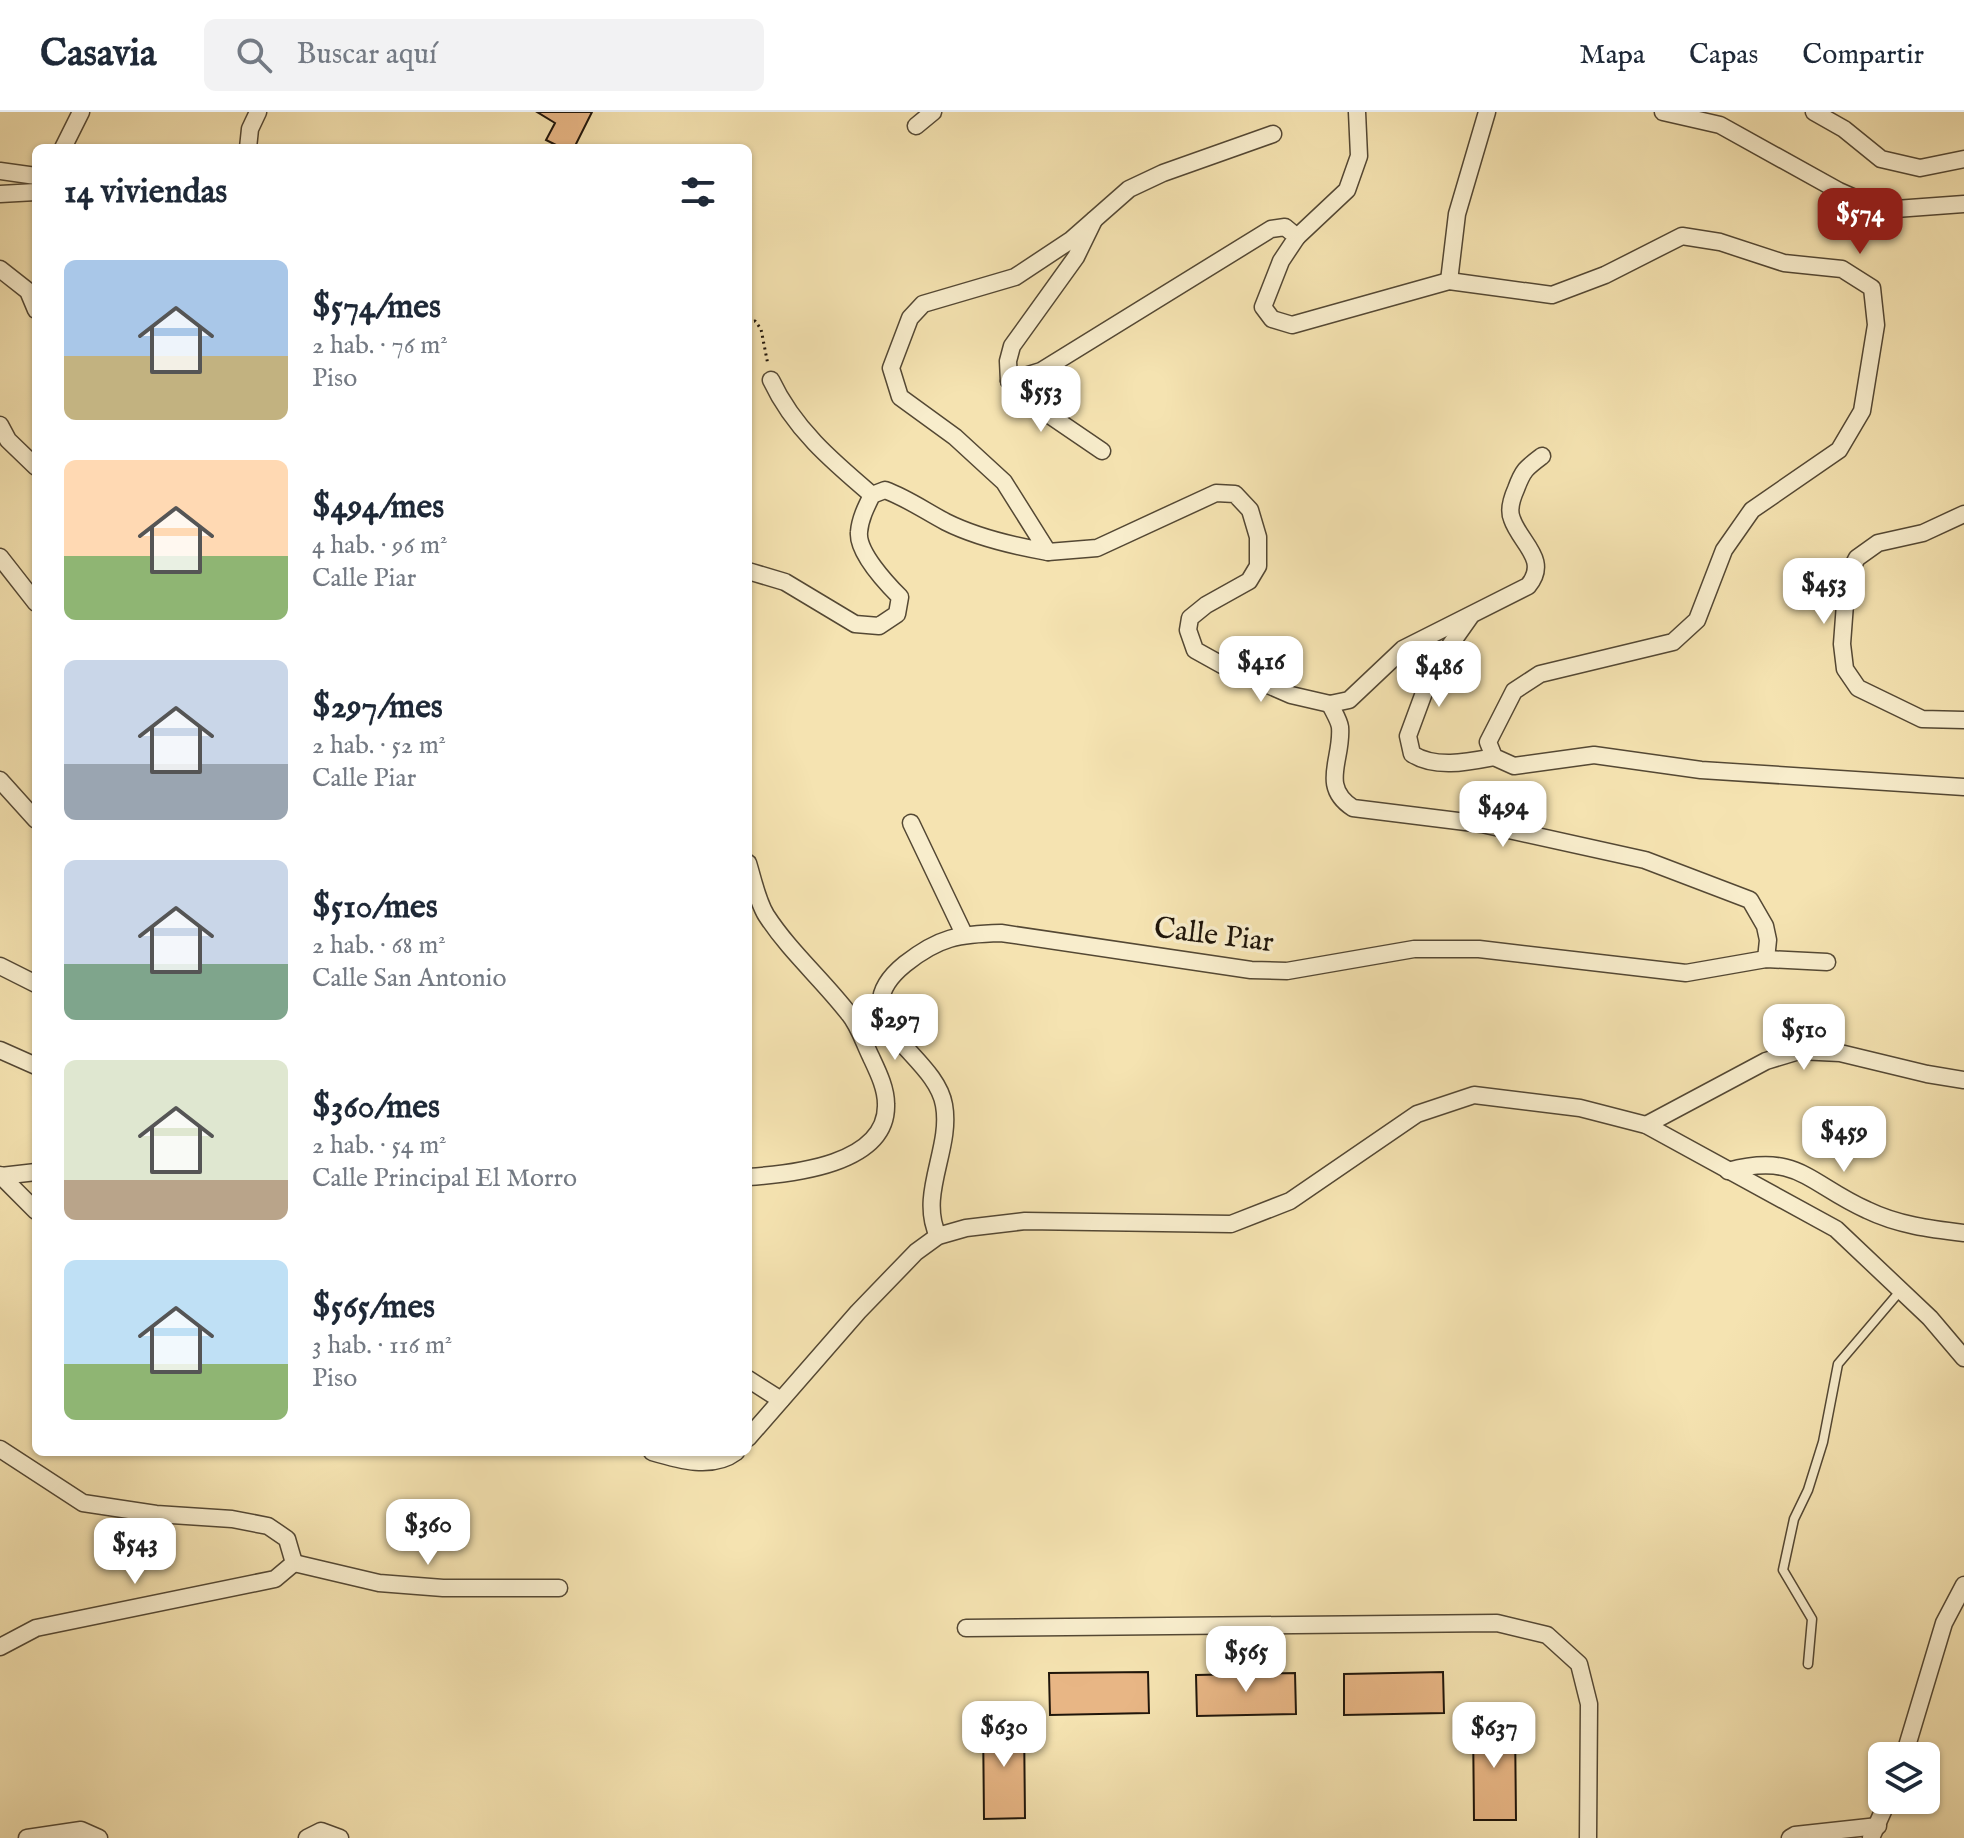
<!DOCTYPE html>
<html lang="es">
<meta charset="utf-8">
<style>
body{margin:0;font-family:"IM FELL English",serif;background:#f2f2f3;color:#1f2937;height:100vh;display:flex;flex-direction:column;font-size:30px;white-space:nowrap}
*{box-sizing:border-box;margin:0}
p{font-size:26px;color:#747a83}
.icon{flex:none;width:44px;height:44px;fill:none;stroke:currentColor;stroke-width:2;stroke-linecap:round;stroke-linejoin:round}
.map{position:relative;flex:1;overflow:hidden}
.panel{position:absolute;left:32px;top:32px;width:720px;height:1312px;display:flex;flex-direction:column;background:#fff;border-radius:12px;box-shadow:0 2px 6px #0004}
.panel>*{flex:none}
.tools{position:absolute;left:1868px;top:1630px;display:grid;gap:16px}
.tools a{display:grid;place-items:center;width:72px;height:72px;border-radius:12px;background:#fff;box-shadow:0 2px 6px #0004;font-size:40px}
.price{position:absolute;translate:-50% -68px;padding:0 18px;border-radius:16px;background:#fff;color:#222;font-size:26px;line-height:52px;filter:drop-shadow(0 2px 4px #0008)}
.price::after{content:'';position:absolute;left:50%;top:48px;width:24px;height:18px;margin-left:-12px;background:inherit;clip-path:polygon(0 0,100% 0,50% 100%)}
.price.current{background:#8f2418;color:#fff}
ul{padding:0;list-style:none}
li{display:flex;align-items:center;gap:24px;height:200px;padding:0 32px}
li span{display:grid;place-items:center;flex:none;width:224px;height:160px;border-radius:12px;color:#555}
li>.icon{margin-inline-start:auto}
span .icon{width:96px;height:96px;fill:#fffc;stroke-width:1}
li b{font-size:34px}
h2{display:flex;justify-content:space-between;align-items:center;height:96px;padding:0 32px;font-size:34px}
header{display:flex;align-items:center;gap:48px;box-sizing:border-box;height:112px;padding:0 40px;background:#fff;border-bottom:2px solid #e0e1e3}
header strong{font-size:38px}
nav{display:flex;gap:44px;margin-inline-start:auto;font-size:28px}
.search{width:560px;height:72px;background:#f2f2f3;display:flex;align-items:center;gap:20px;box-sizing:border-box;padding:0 28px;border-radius:12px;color:#747a83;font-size:30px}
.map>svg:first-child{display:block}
.building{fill:#e8b685;stroke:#1f150a;stroke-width:2}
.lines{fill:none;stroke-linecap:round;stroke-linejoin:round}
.service-casing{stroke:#544834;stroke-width:11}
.minor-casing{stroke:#544834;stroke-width:19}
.path{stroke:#1f150a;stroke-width:3;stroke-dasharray:2 4;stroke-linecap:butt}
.service{stroke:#f8edcc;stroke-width:8}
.minor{stroke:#f8edcc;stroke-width:16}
.labels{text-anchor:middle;stroke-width:7;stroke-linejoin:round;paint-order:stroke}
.street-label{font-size:30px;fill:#1f150a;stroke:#f8edcc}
</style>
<header>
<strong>Casavia</strong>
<div class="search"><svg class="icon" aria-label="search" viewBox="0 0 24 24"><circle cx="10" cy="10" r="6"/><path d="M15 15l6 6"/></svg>Buscar aquí</div>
<nav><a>Mapa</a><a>Capas</a><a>Compartir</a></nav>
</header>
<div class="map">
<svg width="1964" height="1726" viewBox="0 0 1964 1726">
<rect width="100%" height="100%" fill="#f5e3b1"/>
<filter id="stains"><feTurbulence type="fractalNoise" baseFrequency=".0025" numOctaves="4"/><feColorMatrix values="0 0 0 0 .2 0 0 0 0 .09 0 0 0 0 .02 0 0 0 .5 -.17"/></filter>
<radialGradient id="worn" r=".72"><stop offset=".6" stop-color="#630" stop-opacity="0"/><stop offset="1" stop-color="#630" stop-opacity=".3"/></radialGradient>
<g class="building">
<path d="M537,0h55l-18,36h-12l-16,-8 9,-17z"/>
<path d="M1148,1560l1,41 -99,2 -1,-42z"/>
<path d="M1443,1560l1,41 -100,2v-41z"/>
<path d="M1295,1561l1,41 -99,2 -1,-41z"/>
<path d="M983,1608h41l1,98 -41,1z"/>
<path d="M1473,1609h42l1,99h-42z"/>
</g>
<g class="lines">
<g class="service-casing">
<path id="service" d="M1808,1552l4,-45 -29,-49 11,-51 14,-29 15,-48 15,-78 63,-74"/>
</g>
<g class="minor-casing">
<g id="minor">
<path d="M1663,0l57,13 119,66 43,19 82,-6"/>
<path d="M1814,0l30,17 37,30 39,9 44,-9"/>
<path d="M916,14l17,-14"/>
<path d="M63,36l18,-36"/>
<path d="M248,36l2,-19 8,-17"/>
<path d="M0,59l36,5"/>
<path d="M0,82l36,-2"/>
<path d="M1094,108l-18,37 -64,89 -4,15 1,20 32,-10 230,-142 14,-2 12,10 -16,24 -18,46 9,12 20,6 157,-44 103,14 53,-20 77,-39 38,6 64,21 58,6 30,19 4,37 -14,86 -23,39 -87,60 -28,40 -27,70 -24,22 -133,32 -26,17 -26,51 6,15 20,9 80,-11 107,15 263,17"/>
<path d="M1297,125l50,-47 12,-34 -2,-44"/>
<path d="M0,157l28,22 8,19"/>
<path d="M1449,169l8,-67 30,-102"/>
<path d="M771,268c23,49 61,81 101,115"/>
<path d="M1009,269l27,25 66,45"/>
<path d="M0,313l8,15 28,27"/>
<path d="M1964,402l-41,19 -45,10 -21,15 -10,19 -5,67 3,25 13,19 64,31 42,1"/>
<path d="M1048,440l49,-4 119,-55 19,1 15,16 8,27v29l-9,15 -43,24 -16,13 -2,12 7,20 27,15 69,30 39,9 19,-4 54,-51 125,-63c22,-26 -8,-43 -16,-67 -4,-9 0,-21 4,-30 7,-19 10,-21 26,-33"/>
<path d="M0,445l36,46"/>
<path d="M748,459l37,11 70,42 24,2 18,-12 3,-17c-13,-13 -43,-45 -41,-65 1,-13 7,-25 13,-37l13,-5c22,8 40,21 61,32 32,16 68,24 102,30l-44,-70 -49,-45 -55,-40 -9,-29 19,-50 13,-14 92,-27 56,-37 58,-51 34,-16 110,-39"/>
<path d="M1470,505l-38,54 -24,65 4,18c24,15 56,8 82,3"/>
<path d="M1330,592c3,7 9,16 10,23 3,32 -21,59 13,81l129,16 163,36 105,40 15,26 3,14 -2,19"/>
<path d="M0,668l36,40"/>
<path d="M911,711l53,111"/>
<path d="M748,751c5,16 9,37 18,52 24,37 56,64 83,99 10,12 15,29 22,43 7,15 15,31 15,47 2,61 -95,70 -138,73"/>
<path d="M0,854l36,18"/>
<path d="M0,938l36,16"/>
<path d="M1646,1013l120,-64 33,-10 41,2 87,21 37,6"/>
<path d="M1728,1059c70,-19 81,13 139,39 31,15 63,19 97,23"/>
<path d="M0,1063l36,36"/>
<path d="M1,1064l35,-4"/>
<path d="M938,1124c-20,-42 14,-87 6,-131 -9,-53 -108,-85 -39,-141 34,-27 54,-30 96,-31l250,37 36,1 127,-22h65l207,24 80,-14 61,3"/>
<path d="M748,1267l33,21"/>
<path d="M748,1326l110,-126 58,-60 22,-16 28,-8 59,-7 206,3 59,-23 127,-87 57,-19 106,13 66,17 190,104 94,89 34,40"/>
<path d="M0,1337l83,54 73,11 76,5 36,7 19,13 7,24"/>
<path d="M652,1340c27,8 60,18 84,0"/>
<path d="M294,1451l85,20 64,5h116"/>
<path d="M966,1516l531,-5 50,12 32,29 10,40 -1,134"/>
<path d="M0,1535l36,-19 239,-49 19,-16"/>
<path d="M1904,1644l40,-133 20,-38"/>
<path d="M27,1726l54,-8 18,8"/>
<path d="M307,1726l14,-7 19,7"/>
<path d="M1790,1726l5,-3 83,-9"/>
<path d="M1871,1726l17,-38"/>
</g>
</g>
<path class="path" d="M748,210l7,-1 6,8 7,36"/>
<use href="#service" class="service"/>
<use href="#minor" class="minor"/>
</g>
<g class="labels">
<g class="street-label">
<text transform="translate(1214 822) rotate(7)" y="10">Calle Piar</text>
</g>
</g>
<rect width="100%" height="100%" filter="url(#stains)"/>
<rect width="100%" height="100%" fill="url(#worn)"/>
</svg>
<div class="tools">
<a><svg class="icon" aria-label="layers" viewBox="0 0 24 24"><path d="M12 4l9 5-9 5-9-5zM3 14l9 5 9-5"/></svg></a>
</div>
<b class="price current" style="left:1860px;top:144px">$574</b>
<b class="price" style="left:1041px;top:322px">$553</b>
<b class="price" style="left:1824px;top:514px">$453</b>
<b class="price" style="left:1261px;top:592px">$416</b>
<b class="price" style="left:1439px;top:597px">$486</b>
<b class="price" style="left:1503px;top:737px">$494</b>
<b class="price" style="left:895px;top:950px">$297</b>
<b class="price" style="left:1804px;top:960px">$510</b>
<b class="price" style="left:1844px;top:1062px">$459</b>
<b class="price" style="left:428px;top:1455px">$360</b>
<b class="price" style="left:135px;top:1474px">$543</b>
<b class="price" style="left:1246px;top:1582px">$565</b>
<b class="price" style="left:1004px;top:1657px">$630</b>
<b class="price" style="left:1494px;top:1658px">$637</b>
<section class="panel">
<h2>14 viviendas<svg class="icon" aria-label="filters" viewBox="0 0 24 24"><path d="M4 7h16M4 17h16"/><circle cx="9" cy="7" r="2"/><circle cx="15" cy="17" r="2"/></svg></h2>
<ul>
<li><span style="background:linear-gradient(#a9c7e8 60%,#c2b280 0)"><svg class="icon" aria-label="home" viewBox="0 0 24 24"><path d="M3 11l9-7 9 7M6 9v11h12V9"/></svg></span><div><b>$574/mes</b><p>2 hab. · 76 m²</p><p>Piso</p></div></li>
<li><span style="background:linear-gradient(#ffd9b3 60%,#8fb573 0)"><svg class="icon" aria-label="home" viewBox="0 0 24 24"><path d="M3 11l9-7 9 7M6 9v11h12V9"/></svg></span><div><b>$494/mes</b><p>4 hab. · 96 m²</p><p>Calle Piar</p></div></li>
<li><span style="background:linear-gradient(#c9d6e8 65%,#9aa5b1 0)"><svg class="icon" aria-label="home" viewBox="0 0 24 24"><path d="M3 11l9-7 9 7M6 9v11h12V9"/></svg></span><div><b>$297/mes</b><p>2 hab. · 52 m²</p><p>Calle Piar</p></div></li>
<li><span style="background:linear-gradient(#c9d6e8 65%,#7fa58c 0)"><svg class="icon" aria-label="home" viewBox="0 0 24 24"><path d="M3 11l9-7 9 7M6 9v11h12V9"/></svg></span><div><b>$510/mes</b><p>2 hab. · 68 m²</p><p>Calle San Antonio</p></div></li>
<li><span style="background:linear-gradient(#dfe7d0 75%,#b9a48a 0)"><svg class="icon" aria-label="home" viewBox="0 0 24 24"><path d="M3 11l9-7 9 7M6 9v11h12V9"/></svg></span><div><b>$360/mes</b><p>2 hab. · 54 m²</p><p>Calle Principal El Morro</p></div></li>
<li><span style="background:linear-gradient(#bfe0f5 65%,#8fb573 0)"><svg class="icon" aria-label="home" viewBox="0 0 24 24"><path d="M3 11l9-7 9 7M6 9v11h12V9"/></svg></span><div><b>$565/mes</b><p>3 hab. · 116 m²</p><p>Piso</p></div></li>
</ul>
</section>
</div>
